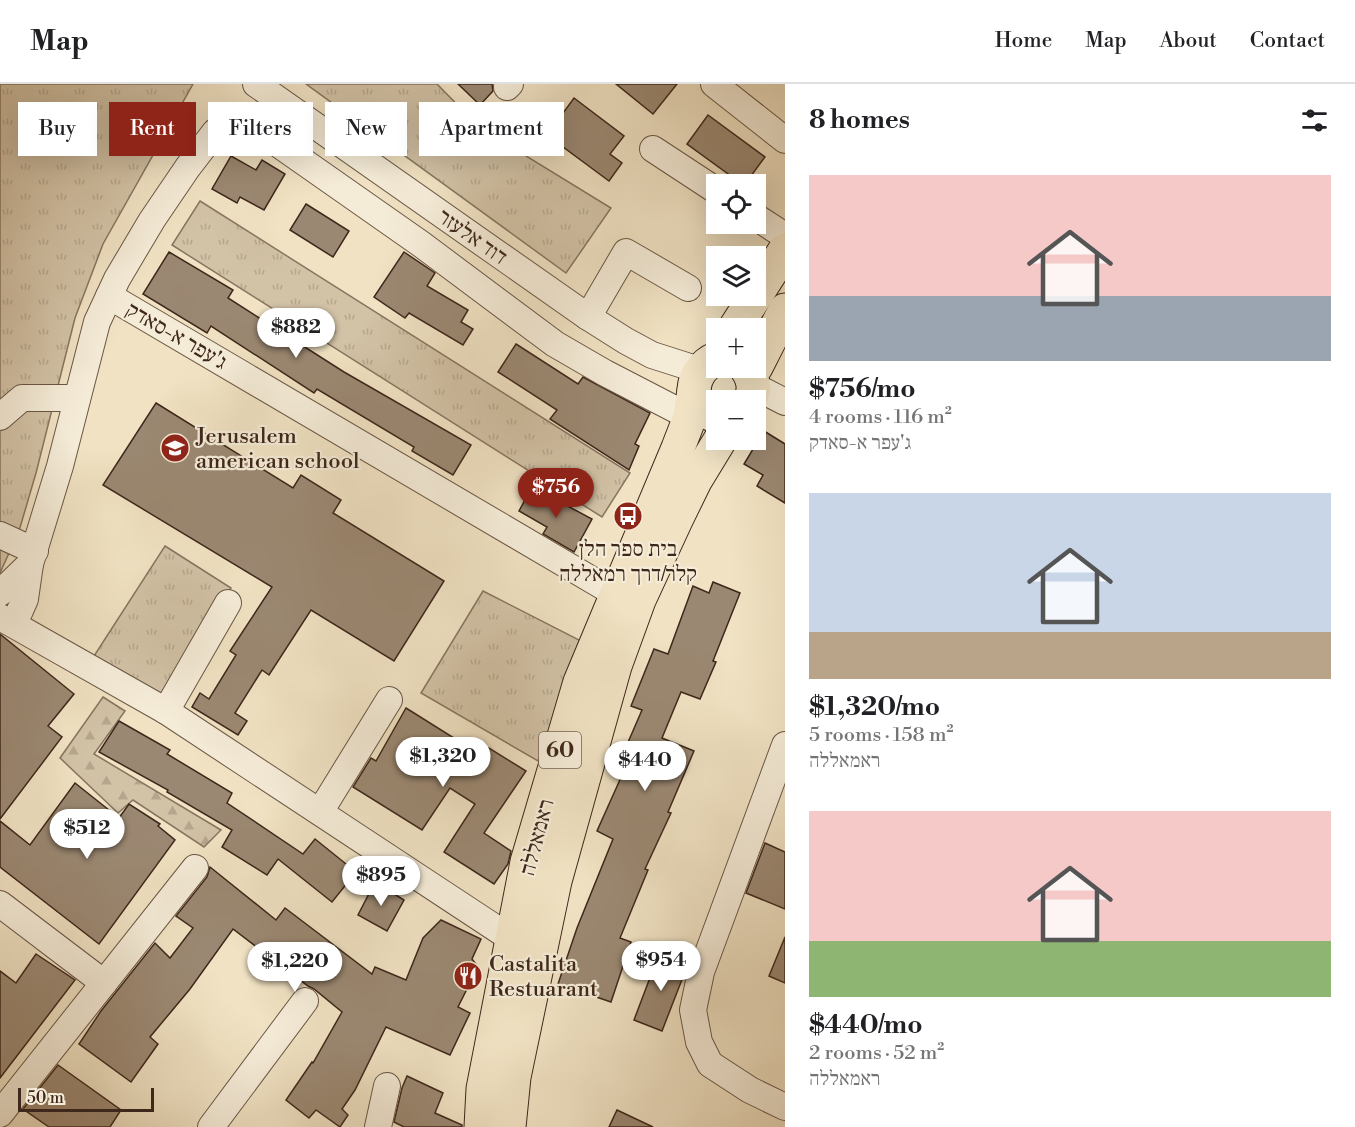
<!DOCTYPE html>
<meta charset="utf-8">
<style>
body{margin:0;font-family:"Libre Bodoni","Frank Ruhl Libre",serif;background:#f2f2f2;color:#202124;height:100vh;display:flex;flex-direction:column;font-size:22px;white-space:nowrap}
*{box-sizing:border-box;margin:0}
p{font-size:20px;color:#757577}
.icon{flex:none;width:33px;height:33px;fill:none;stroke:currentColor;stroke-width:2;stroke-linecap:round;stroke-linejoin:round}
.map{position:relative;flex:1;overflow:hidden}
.panel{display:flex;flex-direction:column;background:#fff;width:570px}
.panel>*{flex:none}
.banner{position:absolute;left:18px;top:18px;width:570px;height:54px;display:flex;gap:12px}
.controls{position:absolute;left:706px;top:90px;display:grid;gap:12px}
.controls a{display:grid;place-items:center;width:60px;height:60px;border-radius:0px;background:#fff;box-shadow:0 6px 24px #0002;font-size:30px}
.scale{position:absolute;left:18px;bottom:15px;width:136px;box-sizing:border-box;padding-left:6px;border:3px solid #3e271b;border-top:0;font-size:16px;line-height:21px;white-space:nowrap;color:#3e271b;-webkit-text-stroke:4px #f5ecd8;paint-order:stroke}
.price{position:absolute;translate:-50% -51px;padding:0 14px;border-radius:21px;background:#fff;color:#222;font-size:20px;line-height:39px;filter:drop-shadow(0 2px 3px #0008)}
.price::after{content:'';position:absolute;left:50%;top:36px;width:18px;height:14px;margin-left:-9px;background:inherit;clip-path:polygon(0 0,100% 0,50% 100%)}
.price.on{background:#8f2418;color:#fff}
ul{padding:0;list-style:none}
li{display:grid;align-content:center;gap:12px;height:318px;padding:0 24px}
li span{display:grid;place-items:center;height:186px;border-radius:0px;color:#555}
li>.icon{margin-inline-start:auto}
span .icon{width:108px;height:108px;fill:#fffc;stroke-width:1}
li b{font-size:26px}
h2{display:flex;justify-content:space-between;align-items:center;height:72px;padding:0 24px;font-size:26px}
.tag{padding:0 21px;border-radius:0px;background:#fff;box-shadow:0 6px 24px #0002;font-size:21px;line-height:54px}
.tag.on{background:#8f2418;color:#fff}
header{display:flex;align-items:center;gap:36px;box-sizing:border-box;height:84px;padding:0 30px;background:#fff;border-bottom:2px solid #e0e0e0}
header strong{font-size:28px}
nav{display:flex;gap:33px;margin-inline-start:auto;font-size:21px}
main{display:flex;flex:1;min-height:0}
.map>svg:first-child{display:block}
.grass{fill:url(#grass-tufts);stroke:#887460;stroke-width:1.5}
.forest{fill:url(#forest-firs);stroke:#887460;stroke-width:1.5}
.building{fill:#9b8872;stroke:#3e271b;stroke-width:1.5}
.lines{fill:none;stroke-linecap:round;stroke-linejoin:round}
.minor-casing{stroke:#6a5645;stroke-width:28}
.highway-casing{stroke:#3e271b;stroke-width:35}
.minor{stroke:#f5ecd8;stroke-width:26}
.highway{stroke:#f0e2c3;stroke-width:33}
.labels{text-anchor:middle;stroke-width:4.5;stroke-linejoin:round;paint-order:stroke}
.shield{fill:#f5ecd8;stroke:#756254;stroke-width:1.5}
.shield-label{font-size:21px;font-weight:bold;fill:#3e271b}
.street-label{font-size:22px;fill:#3e271b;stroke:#f5ecd8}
.poi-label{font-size:22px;fill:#3e271b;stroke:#f5ecd8;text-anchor:start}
</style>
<header>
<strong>Map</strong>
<nav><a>Home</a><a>Map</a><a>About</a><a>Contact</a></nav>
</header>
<main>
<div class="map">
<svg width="785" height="1043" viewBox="0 0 785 1043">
<defs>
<pattern id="grass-tufts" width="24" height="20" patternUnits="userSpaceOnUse" patternTransform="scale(1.5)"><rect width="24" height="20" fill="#d2c2a6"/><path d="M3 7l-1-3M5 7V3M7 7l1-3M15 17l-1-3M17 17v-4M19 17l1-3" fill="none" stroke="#b5a78e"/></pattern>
<pattern id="forest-firs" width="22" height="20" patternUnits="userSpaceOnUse" patternTransform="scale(1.5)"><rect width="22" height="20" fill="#d2c2a6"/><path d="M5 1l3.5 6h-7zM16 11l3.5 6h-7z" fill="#b5a78e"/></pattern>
</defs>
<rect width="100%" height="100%" fill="#f0e2c3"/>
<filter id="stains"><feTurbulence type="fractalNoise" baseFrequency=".00333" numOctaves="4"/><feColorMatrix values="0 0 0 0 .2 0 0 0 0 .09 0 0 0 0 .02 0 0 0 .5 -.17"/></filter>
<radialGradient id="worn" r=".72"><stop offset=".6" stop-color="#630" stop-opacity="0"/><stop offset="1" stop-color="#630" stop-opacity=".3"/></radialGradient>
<g class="grass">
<path d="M0,0h193l-90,160 -28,74 -39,155 -17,58 -19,42z"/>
<path d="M306,0h131l42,43 132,81 -45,65z"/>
<path d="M200,117l430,272 -28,44 -430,-272z"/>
<path d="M165,462l66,42 -70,108 -67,-40z"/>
<path d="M483,507l100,51 -45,119 -117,-68z"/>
</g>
<path class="forest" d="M103,613l22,14 -31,43 127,76 -17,17 -71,-47 -15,13 -58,-55z"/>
<g class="building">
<path d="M458,0h34l1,7 -13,14z"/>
<path d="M616,0h61l-24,30z"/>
<path d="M574,14l50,38 -14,18 12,9 -13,18 -62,-46z"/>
<path d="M708,31l57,42 -20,27h-3l-55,-40z"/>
<path d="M231,72l25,14 6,-10 23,14 -21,36 -24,-13 -3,6 -25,-14z"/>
<path d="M306,120l43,27 -16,26 -43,-27z"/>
<path d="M169,168l64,38 -5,8 116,74 127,73 -18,30 -41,-24 2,-4 -97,-58 -3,4 -103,-67 -4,7 -64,-39z"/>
<path d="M404,168l31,21 -8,13 41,24 -7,12 12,7 -10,16 -54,-32 -4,5 -31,-21z"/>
<path d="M516,260l62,40 5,-7 67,36 -15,31 4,2 -10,24 -79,-51 7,-9 -59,-38z"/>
<path d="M156,319l137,85 8,-13 40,25 -8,13 111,68 -50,80 -83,-51 -42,65 -7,-5 -27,43 12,8 -9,14 -46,-28 8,-14 9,6 27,-44 -6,-4 42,-64 -169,-102z"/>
<path d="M764,347l21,13v59l-28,-17 6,-11 -19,-11z"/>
<path d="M532,403l60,32 -18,33 -31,-18 4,-7 -28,-16z"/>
<path d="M713,498l27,11 -27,68 3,1 -16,37 -19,-7 -19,46 32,13 -26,61 3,1 -26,56 3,1 -28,68 11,4 -20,60 -53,-18 19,-56 36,-89 -16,-8 26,-58 -7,-3 26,-60 -11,-4 23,-57 14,5 25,-68 16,7z"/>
<path d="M0,550l74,60 -26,32 14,11 -62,82z"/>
<path d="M406,624l78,49 5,-9 37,23 -42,62 27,18 -3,13 -14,20 -50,-32 31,-48 -25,-16 -28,42 -69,-43 18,-29 5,3z"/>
<path d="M119,637l51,29 -3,4 65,39 -5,10 76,51 12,-15 41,33 -24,30 -54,-43 -11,16 -45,-28 10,-17 -65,-38 1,-2 -69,-38z"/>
<path d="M75,699l44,35 10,-14 31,20 -2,2 17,14 -76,104 -99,-77v-46l30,24z"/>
<path d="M765,759l20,9v57l-39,-16z"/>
<path d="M210,783l66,53 9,-12 87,66 3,-7 31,13 17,-42 18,-18 40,19 -9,20 6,8 -20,40 12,6 -20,42 -64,-28 -31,63 -13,19 6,6 -8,12 -24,-17 -7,8 -23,-18 26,-38 1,1 29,-51 -28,-23 -6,-3 -75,-57 -43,60 -40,48 8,7 -27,38 -52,-38 22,-33 54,-68 15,15 23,-30 -17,-12 31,-39z"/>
<path d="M375,798l29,18 -17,31 -29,-16z"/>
<path d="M785,853v46l-16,-7z"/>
<path d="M36,870l39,26 -75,98v-107l16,12z"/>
<path d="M659,870l29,10 -26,67 -28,-11z"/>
<path d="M58,981l63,45 -11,17h-61l-26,-18z"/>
<path d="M407,992l36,17 -8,20 27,12v2h-58l-10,-5 8,-34z"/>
<path d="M617,1026l36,17h-44z"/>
</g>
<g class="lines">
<g class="minor-casing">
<g id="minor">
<path d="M256,0l332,233 38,24 26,14 47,15"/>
<path d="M714,0l71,56"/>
<path d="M507,3l3,-3"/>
<path d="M653,65l64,42"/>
<path d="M756,133l29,19"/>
<path d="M109,212l507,298"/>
<path d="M588,233l38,-65 62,36"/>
<path d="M754,302l31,16"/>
<path d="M0,333l22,-19h55"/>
<path d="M0,451l35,16"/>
<path d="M0,509l30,-29"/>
<path d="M0,533l166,94 346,228"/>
<path d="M14,540l11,-25 5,-35 30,-98 37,-144 20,-43 35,-59 36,-53 27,-35 11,-4 38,6 157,110 134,100 50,29 85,44"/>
<path d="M166,627l62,-108"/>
<path d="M785,661l-84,227 -8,38 6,32 11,22 40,26 35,17"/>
<path d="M320,728l69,-112"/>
<path d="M0,820l104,79"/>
<path d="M0,1030l195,-246"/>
<path d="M211,1043l94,-126"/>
<path d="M378,1043l9,-41"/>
</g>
</g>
<g class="highway-casing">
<g id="highway">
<path d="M735,244l50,-78"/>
<path d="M717,274c-28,12 -33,51 0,58"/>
<path d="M756,283l29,-57"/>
<path d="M746,284c7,10 10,21 4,32"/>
<path d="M481,1043l2,-38 44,-227 53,-180 98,-234 12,-31 4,-27"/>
<path d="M509,1043l5,-50 41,-196 60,-215 24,-66 37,-80 19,-39 25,-41"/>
</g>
</g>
<use href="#minor" class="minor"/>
<use href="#highway" class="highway"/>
</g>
<defs>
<g id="school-disc" transform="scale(1.5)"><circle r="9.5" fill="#8f2418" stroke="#f5ecd8"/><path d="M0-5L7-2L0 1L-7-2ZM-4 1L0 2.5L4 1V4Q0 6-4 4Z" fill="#fff"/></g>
<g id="bus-disc" transform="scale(1.5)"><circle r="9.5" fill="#8f2418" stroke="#f5ecd8"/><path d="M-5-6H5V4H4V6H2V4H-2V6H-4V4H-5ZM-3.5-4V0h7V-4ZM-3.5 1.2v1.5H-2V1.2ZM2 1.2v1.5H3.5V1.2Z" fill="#fff"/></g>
<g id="restaurant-disc" transform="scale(1.5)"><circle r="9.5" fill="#8f2418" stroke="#f5ecd8"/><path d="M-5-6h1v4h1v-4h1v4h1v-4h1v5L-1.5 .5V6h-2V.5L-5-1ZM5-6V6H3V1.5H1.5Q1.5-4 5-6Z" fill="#fff"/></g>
</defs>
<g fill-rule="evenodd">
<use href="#school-disc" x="175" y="364"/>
<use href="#bus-disc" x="628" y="432"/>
<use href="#restaurant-disc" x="468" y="892"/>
</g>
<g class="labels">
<rect class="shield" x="539" y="648" width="42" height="36" rx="4.5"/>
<g class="shield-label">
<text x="560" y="673">60</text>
</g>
<g class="street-label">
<text transform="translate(473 152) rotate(35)" y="8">דוד אלעזר</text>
<text transform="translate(177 251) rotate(30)" y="8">ג'עפר א-סאדק</text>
<text transform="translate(536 753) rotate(-75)" y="8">ראמאללה</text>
</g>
<g class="poi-label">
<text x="196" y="359">Jerusalem<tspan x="196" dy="25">american school</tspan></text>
<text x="628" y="472" text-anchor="middle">בית ספר הלן<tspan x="628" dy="25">קלר/דרך רמאללה</tspan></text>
<text x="489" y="887">Castalita<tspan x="489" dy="25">Restuarant</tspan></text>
</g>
</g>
<rect width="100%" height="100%" filter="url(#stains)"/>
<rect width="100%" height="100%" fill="url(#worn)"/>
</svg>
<div class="controls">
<a><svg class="icon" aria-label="locate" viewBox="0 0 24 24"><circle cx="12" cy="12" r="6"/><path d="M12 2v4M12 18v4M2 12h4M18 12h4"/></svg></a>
<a><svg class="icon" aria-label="layers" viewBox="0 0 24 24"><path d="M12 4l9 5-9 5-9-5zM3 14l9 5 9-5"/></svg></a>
<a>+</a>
<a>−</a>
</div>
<div class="scale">50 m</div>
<b class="price" style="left:296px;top:275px">$882</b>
<b class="price on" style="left:556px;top:435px">$756</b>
<b class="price" style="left:443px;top:704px">$1,320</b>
<b class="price" style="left:645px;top:708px">$440</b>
<b class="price" style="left:87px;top:776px">$512</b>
<b class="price" style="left:381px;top:823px">$895</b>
<b class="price" style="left:661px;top:908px">$954</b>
<b class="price" style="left:295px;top:909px">$1,220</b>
<div class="banner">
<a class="tag">Buy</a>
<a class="tag on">Rent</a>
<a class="tag">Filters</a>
<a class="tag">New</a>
<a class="tag">Apartment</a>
</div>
</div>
<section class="panel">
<h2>8 homes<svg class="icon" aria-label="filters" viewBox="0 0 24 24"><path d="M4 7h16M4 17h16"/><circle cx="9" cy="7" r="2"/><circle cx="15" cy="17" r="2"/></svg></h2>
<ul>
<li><span style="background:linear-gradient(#f6c9c9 65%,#9aa5b1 0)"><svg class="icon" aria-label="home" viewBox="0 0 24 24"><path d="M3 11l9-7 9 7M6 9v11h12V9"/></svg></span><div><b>$756/mo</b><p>4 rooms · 116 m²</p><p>ג'עפר א-סאדק</p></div></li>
<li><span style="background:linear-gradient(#c9d6e8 75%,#b9a48a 0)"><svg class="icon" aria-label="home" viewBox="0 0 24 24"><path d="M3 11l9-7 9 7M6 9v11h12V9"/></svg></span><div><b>$1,320/mo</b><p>5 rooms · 158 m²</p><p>ראמאללה</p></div></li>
<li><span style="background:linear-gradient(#f6c9c9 70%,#8fb573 0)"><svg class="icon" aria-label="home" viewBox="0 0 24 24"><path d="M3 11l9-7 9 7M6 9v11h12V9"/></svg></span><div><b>$440/mo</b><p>2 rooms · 52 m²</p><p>ראמאללה</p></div></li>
</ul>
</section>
</main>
